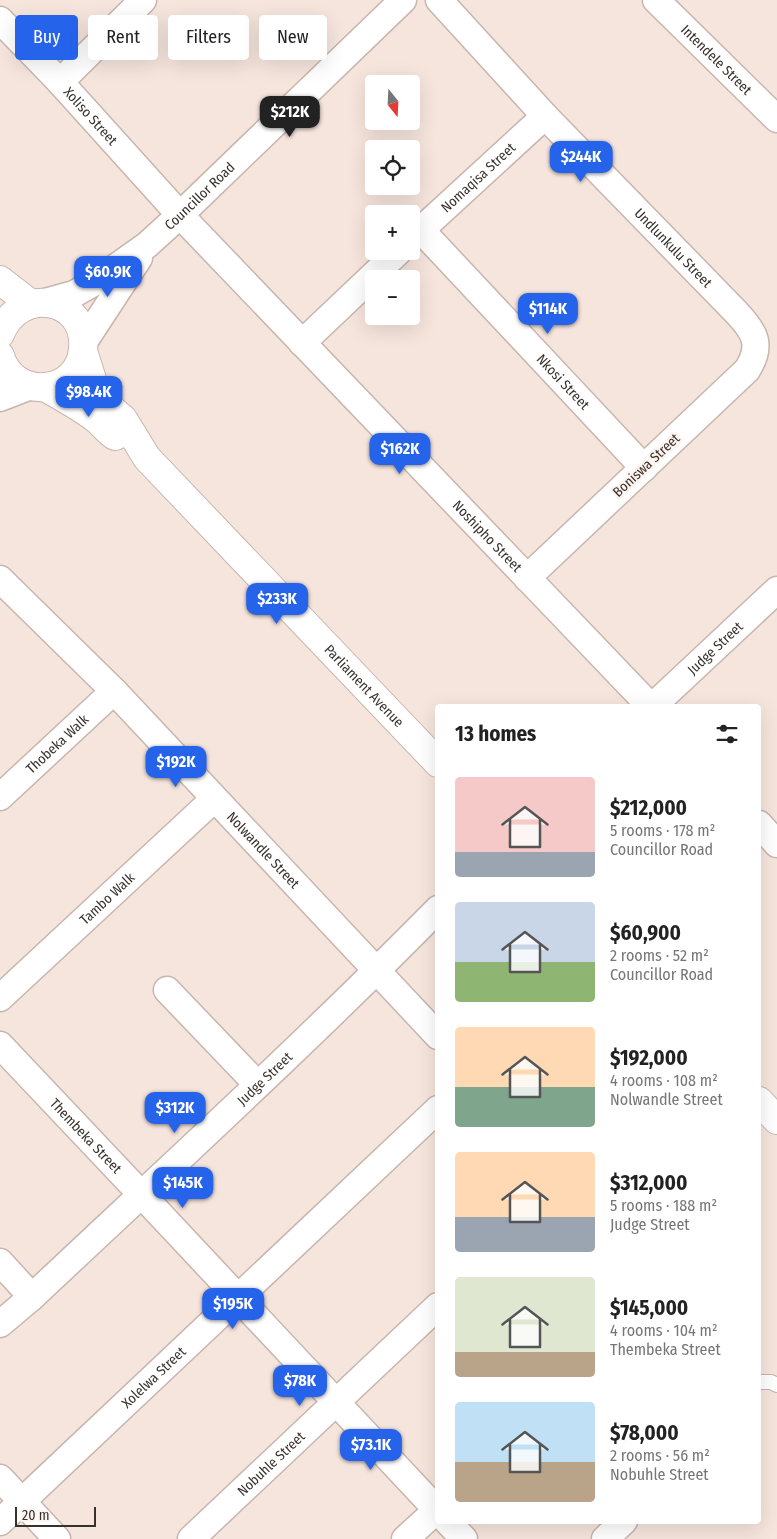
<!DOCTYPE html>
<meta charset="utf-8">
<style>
body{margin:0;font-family:"Fira Sans Condensed",sans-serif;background:#f2f2f2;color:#222;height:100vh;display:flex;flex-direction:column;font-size:19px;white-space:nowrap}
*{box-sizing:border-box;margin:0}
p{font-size:16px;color:#767676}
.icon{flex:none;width:28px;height:28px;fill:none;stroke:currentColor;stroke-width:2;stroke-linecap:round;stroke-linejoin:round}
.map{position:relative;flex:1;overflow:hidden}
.sheet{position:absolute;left:435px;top:704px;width:326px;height:820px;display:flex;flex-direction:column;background:#fff;border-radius:5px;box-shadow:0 5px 20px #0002}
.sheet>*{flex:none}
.hud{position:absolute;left:15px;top:15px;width:345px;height:45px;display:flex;gap:10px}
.needle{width:32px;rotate:162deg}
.buttons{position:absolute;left:365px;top:75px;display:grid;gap:10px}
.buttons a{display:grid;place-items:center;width:55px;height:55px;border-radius:5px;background:#fff;box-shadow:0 5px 20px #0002;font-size:25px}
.scale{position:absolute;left:15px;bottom:12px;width:81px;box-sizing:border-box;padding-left:5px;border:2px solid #37312d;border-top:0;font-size:14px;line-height:18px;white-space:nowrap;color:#37312d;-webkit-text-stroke:4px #fef4ef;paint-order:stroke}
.price{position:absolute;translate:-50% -42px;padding:0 11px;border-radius:10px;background:#2563eb;color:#fff;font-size:16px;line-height:32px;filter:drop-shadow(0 1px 2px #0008)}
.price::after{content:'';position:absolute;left:50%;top:30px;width:15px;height:11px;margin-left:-8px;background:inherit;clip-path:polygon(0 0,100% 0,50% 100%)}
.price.selected{background:#222;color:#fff}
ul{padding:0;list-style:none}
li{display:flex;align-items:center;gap:15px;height:125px;padding:0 20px}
li span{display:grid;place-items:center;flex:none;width:140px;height:100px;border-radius:5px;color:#555}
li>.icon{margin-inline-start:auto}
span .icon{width:60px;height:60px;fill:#fffc;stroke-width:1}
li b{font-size:21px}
h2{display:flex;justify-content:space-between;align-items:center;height:60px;padding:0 20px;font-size:21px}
.tag{padding:0 18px;border-radius:5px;background:#fff;box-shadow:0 5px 20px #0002;font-size:18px;line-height:45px}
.tag.selected{background:#2563eb;color:#fff}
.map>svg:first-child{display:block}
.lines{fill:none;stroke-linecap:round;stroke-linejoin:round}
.service-casing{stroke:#c6b6ad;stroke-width:16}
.minor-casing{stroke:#c6b6ad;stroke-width:29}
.tertiary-casing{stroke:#c6b6ad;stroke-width:30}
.service{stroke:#fff;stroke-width:14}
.minor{stroke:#fff;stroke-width:26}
.tertiary{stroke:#fff;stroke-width:28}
.labels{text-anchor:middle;stroke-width:5;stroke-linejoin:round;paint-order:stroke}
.street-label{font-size:14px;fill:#37312d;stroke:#fef4ef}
</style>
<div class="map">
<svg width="777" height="1539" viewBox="0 0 777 1539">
<rect width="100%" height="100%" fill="#f6e5dd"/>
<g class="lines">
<g class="service-casing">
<path id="service" d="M759,1382h12l6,3"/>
</g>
<g class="minor-casing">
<g id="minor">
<path id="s1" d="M439,0l106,116 191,196c19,20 27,33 11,58l-220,208"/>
<path id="s2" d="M656,0l121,119"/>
<path id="s3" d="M0,20l60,62 120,133 470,491"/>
<path d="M60,82l83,-82"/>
<path id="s4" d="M421,230l223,238"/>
<path id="s5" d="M411,239l134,-123"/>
<path id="s6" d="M45,302l29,-8 21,-12 52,-37 33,-30 223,-215"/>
<path d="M84,342l55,-84"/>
<path d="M302,343l97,-92"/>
<path d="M0,398l31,-12"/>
<path id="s7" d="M0,579l114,112 324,345"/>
<path id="s8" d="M653,706l124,-116"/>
<path id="s9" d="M0,797l114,-106"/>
<path d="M759,824l18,20"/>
<path d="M167,990l90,94"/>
<path id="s10" d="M0,998l214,-199"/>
<path id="s11" d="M0,1045l141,149 297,317"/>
<path d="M0,1262l32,35"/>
<path id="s12" d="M0,1324l32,-27c136,-128 274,-254 406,-388"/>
<path d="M0,1478l57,61"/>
<path d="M447,1521l17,18"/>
<path id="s13" d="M0,1522l438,-413"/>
<path id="s14" d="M191,1539l247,-233"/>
<path d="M405,1539l33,-30"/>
<path d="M605,1539l19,-18"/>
</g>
</g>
<g class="tertiary-casing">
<g id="tertiary">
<path d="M0,280l31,24"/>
<path d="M0,334c20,-50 88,-36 83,15 -4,47 -70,52 -83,7"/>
<path id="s15" d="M83,351l13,41 8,11 19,16 24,39 291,305"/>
<path d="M45,387c17,10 34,19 50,31 7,5 12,13 20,18"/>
<path d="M759,1101l18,19"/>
</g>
</g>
<use href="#service" class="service"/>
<use href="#minor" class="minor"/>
<use href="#tertiary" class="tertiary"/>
</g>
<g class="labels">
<g class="street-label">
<text dy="5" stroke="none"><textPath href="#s2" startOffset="85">Intendele Street</textPath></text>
<text dy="5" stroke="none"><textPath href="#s3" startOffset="132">Xoliso Street</textPath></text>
<text dy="5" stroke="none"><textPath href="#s5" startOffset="91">Nomaqisa Street</textPath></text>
<text dy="5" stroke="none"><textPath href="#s6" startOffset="190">Councillor Road</textPath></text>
<text dy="5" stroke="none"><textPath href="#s1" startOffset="341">Undlunkulu Street</textPath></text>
<text dy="5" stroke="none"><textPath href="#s4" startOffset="208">Nkosi Street</textPath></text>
<text transform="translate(646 465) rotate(-43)" y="5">Boniswa Street</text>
<text dy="5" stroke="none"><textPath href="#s3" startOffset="710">Noshipho Street</textPath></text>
<text dy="5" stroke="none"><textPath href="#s8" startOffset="85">Judge Street</textPath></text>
<text dy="5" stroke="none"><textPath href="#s15" startOffset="442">Parliament Avenue</textPath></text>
<text dy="5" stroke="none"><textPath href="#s9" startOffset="78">Thobeka Walk</textPath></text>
<text dy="5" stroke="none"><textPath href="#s7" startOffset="378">Nolwandle Street</textPath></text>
<text dy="5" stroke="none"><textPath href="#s10" startOffset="146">Tambo Walk</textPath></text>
<text dy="5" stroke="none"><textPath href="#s12" startOffset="361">Judge Street</textPath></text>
<text dy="5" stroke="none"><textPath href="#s11" startOffset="125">Thembeka Street</textPath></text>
<text dy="5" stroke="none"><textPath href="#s13" startOffset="211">Xolelwa Street</textPath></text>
<text dy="5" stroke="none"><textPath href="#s14" startOffset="110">Nobuhle Street</textPath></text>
</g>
</g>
</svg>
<div class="buttons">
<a><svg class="needle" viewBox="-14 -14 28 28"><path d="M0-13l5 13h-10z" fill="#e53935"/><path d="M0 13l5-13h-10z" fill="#767676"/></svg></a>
<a><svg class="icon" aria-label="locate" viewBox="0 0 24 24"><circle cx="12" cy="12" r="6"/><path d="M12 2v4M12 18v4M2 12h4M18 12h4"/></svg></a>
<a>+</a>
<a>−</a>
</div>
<div class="scale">20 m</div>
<b class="price selected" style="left:290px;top:138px">$212K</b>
<b class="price" style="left:581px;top:183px">$244K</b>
<b class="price" style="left:108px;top:298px">$60.9K</b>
<b class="price" style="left:548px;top:335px">$114K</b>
<b class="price" style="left:89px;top:418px">$98.4K</b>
<b class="price" style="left:400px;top:475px">$162K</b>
<b class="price" style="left:277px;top:625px">$233K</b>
<b class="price" style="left:176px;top:788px">$192K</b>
<b class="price" style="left:175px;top:1134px">$312K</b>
<b class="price" style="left:183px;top:1209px">$145K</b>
<b class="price" style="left:233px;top:1330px">$195K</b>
<b class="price" style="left:300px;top:1407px">$78K</b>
<b class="price" style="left:371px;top:1471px">$73.1K</b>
<div class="hud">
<a class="tag selected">Buy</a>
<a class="tag">Rent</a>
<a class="tag">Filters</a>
<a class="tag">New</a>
</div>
<section class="sheet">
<h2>13 homes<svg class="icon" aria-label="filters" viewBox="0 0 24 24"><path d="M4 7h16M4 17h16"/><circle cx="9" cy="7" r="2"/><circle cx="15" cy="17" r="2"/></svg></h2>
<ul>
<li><span style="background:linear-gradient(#f6c9c9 75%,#9aa5b1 0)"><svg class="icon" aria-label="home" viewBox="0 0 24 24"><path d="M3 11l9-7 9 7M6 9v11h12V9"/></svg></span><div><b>$212,000</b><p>5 rooms · 178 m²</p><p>Councillor Road</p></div></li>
<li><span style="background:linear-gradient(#c9d6e8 60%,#8fb573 0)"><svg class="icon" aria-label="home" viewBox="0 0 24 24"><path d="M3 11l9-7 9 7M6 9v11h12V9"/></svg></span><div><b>$60,900</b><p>2 rooms · 52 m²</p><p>Councillor Road</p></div></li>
<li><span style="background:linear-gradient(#ffd9b3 60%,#7fa58c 0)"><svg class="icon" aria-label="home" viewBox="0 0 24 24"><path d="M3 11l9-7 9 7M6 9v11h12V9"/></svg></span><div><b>$192,000</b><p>4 rooms · 108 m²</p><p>Nolwandle Street</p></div></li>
<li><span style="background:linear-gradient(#ffd9b3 65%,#9aa5b1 0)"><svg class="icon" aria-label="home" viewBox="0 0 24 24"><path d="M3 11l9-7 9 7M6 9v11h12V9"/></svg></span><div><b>$312,000</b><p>5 rooms · 188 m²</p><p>Judge Street</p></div></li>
<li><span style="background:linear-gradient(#dfe7d0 75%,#b9a48a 0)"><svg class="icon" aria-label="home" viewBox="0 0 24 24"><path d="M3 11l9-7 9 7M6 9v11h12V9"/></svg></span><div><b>$145,000</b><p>4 rooms · 104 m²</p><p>Thembeka Street</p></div></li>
<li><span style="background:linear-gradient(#bfe0f5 60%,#b9a48a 0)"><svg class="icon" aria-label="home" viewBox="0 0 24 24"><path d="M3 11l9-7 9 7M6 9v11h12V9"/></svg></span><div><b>$78,000</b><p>2 rooms · 56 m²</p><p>Nobuhle Street</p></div></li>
</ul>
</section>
</div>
